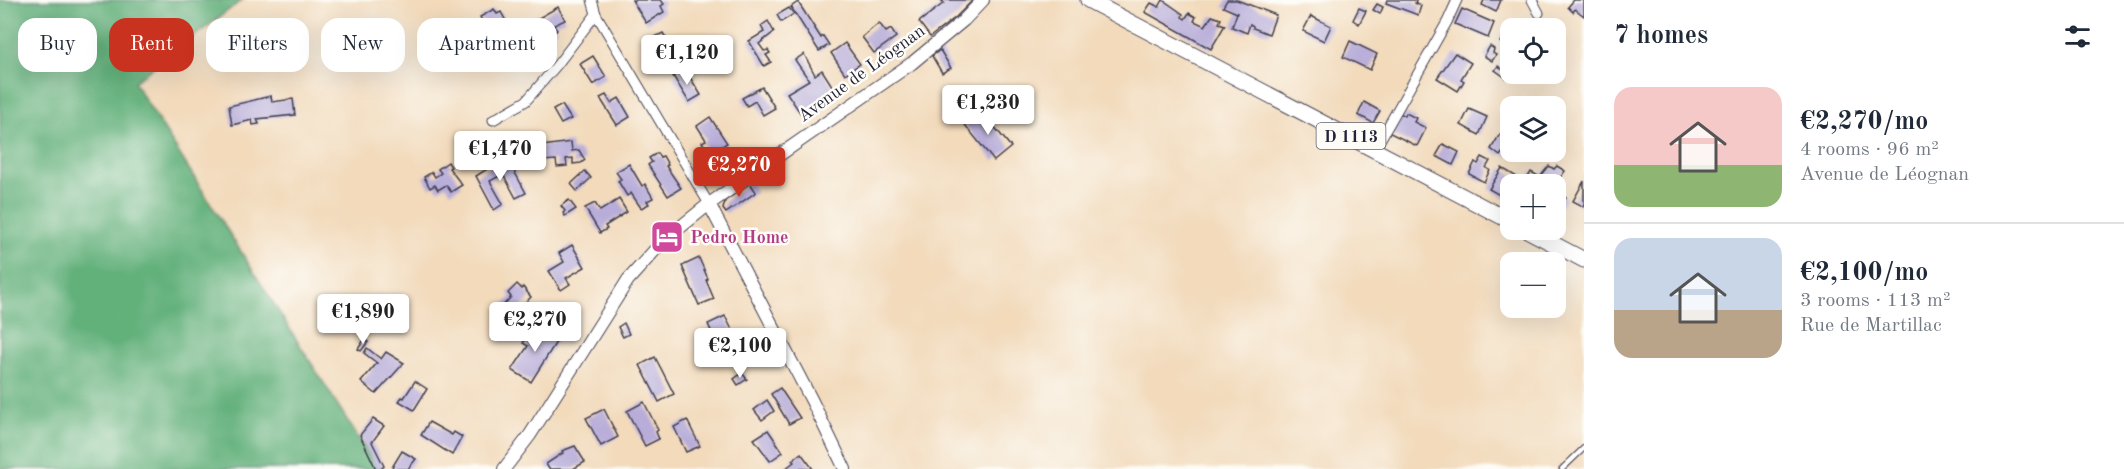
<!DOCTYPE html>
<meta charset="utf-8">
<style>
body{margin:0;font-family:"Old Standard TT",serif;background:#f2f2f3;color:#1f2937;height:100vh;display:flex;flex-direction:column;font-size:22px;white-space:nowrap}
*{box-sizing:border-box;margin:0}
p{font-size:20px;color:#747a83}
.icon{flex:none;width:33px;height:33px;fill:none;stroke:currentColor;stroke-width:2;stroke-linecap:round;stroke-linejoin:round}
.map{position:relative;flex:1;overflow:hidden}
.details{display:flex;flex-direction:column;background:#fff;width:540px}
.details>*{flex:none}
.guide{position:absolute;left:18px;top:18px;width:570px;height:54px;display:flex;gap:12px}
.fabs{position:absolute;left:1500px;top:18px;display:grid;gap:12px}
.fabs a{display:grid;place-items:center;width:66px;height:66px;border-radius:12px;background:#fff;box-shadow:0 6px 24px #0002;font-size:30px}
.price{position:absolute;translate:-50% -51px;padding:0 14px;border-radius:6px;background:#fff;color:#222;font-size:20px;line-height:39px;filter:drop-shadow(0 2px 3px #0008)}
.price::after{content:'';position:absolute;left:50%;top:36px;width:18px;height:14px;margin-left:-9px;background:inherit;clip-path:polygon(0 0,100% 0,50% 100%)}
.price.active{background:#c8321e;color:#fff}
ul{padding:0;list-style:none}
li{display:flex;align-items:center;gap:18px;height:150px;padding:0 30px}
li+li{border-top:2px solid #e0e1e3}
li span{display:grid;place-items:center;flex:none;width:168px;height:120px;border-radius:18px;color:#555}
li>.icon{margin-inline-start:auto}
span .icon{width:72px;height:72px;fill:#fffc;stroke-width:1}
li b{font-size:26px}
h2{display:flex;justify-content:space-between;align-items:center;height:72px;padding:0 30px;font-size:26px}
.chip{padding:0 21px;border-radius:18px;background:#fff;box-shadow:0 6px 24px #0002;font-size:21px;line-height:54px}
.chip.active{background:#c8321e;color:#fff}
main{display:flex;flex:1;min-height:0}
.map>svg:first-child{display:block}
.forest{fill:#62b07a;stroke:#42695a;stroke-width:1.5}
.building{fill:#b8add9}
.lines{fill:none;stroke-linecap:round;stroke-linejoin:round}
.service-casing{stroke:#413e4e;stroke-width:7}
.minor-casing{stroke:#413e4e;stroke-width:11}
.tertiary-casing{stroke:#413e4e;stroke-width:14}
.primary-casing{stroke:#413e4e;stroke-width:17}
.service{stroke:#fff;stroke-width:4.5}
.minor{stroke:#fff;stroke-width:9}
.tertiary{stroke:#fff;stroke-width:12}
.primary{stroke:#fff;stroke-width:15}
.labels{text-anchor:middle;stroke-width:5;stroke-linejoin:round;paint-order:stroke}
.shield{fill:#fdfcf7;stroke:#646373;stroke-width:1.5}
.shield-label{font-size:16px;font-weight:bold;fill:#22223b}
.street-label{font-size:18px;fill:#22223b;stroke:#fdfcf7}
.hotel-label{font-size:18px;font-weight:bold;fill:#b23c85;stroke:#fdfcf7;text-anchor:start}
</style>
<main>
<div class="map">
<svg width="1584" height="469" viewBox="0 0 1584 469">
<rect width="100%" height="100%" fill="#fdfcf7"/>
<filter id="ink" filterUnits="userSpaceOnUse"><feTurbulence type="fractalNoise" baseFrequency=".0167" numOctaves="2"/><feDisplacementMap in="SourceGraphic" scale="12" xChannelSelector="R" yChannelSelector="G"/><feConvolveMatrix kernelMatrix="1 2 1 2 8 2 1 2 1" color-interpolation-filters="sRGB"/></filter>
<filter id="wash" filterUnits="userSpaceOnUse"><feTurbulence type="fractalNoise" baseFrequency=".008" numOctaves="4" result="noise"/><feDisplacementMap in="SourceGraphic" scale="24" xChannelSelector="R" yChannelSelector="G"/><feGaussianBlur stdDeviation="1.35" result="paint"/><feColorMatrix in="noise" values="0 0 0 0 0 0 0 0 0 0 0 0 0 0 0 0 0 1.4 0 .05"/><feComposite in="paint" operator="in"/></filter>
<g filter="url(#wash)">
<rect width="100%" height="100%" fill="#f2dabb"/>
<path class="forest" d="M0,0h242l-108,82 244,387h-378z"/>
<g id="blocks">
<g class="building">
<path d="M632,0h29l3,4 -3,2 3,6 -18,11z"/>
<path d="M941,0h32l-17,17 -26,20 -11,-15 25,-19z"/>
<path d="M1163,0l20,14 -1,3 3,2 4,-6 7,4 -2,4 11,5 7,-10 9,3 -2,4 6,2 -14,24 -66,-37 6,-9 8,4z"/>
<path d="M1227,0h10l39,15 -7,19 -16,-6v-2l-3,-2 -3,9 -15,-6 5,-14 -14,-6z"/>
<path d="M1387,0h29l-1,3 6,3 -3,9 -32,-12z"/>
<path d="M1484,0h17l-5,12 -14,-7z"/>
<path d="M1574,0h10v16l-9,-7 -2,3 -5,-5z"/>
<path d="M798,2l23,36 2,-2 6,9 -10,6 -28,-44z"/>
<path d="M1377,4l6,3 -3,7 -7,-4z"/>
<path d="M558,7l7,13 -11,5 3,5 -13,6 -9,-16z"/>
<path d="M789,8l5,6 -13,8 -4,-7z"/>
<path d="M1359,8l7,3 -7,13 -6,-4z"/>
<path d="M494,9l3,5 4,-2 6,11 -4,2 5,10 4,-2 6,10 -3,3 5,9 4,-2 3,5 -18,10 -29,-51z"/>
<path d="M1462,9l32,14 -6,15 -33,-14z"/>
<path d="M1311,16l20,10 -7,15 -21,-10z"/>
<path d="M768,21l6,11 -15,12 5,7 4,-1 2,3 -4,2 5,7 -7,4 -15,-25 15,-9 -3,-6z"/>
<path d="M879,23l7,9 5,-3 5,8 -22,16 -12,-16z"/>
<path d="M1509,28l1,1v20l-10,-7z"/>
<path d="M663,33l8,13 7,-4 6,10 -21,12 -14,-24z"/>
<path d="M710,40l3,5 -7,4 -3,-6z"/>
<path d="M1350,41l27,13 -7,16 -27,-13z"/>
<path d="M845,43l15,21 -15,10 -14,-21z"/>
<path d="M1490,46l4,3 -1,4 3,2 -4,6 -8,-5z"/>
<path d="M940,50l11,18 -9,5 -10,-17z"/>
<path d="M1455,53l16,10 -10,16 3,2 -6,10 -21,-13z"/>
<path d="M804,54l11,21 7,-5 14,22 -35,22 -14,-21 22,-13 -14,-20z"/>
<path d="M593,56l13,21 -13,8 -13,-21z"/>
<path d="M1498,66l11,8 -3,4 -11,-8z"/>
<path d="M682,71l3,4 3,-1 13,21 -12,7 -16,-26z"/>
<path d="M762,87l13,21 -12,7 -8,-14 -8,5 -5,-8z"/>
<path d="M606,95l5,8 8,-5 11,19 -13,8 -17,-27z"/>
<path d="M271,96l1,6 21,-3 2,16 -38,4 2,5 -6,1 -1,-5 -20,5 -3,-19z"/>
<path d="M1364,102l16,9 -7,12 -15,-8z"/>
<path d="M562,105l9,14 -10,5 -8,-14z"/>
<path d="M1469,109l18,8 -8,18 -18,-10z"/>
<path d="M982,112l29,35 -17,14 -29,-36z"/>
<path d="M1398,112l7,4 1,-3 10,5 -2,4 12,6 -9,18 -29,-14z"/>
<path d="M710,117l17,26 -17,11 -8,-12 4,-2 -9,-14z"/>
<path d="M1508,132l2,2v18l-3,5 -5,-4 -2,3 -9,-7 9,-15 5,3z"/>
<path d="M571,142l1,9 7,-1 6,10 -4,3 -8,1v-6l-7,1 1,7 -10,1 -1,-7 -14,1v-2l-6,1 -1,-13z"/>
<path d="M1443,144l16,8 -6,13 -17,-9z"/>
<path d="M657,153l3,4 3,-1 5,9 -2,1 15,22 -13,8 -20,-31 4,-3 -3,-4z"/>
<path d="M1482,157l8,4 -4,7 4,2 -6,12 -15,-8 6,-12 3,2z"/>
<path d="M508,160l18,33 -10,5 -13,-24 -13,7 13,23 -9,6 -18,-34 22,-14 1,2z"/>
<path d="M448,162l3,5 -2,1 13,17 -11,7 -5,-7 -8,5 -3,-5 -5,3 -6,-11 8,-5 3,5 6,-4 -3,-4z"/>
<path d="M629,164l13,22 3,-2 8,14 -6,3 2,3 -8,4 -10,-15 -4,3 -9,-15 3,-2 -5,-7z"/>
<path d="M1549,166l5,3 3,-3 8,5 -9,13h-46v17l-21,-12 13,-21 23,14 6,-10 9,5z"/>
<path d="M585,171l6,7 -14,13 -6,-7z"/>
<path d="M1584,181v26l-11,-6z"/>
<path d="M750,183l6,9 -30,21 -3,-4 2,-8z"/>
<path d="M1556,192l10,6 -10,16z"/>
<path d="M619,199l8,13 -22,14 2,3 -7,4 -15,-25 10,-5 5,8z"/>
<path d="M569,200l7,9 -11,7 -2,-3 2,-2 -4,-5z"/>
<path d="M572,245l13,22 -19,11 4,6 -9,6 -12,-19 15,-9 -5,-9z"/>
<path d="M699,258l9,21 -2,1 8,19 -15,6 -17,-39z"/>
<path d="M517,284l5,5 1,-2 8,10 -24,25 -2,-2 -2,2 -7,-6 3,-2 -2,-2 14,-15 -3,-4z"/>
<path d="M725,316l16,31 -19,8 -14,-31z"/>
<path d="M624,323l5,11 -6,3 -5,-10z"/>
<path d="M535,324l23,15 -27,43 -19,-12 16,-24 -5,-3z"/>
<path d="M364,340l4,2 -7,9 -3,-2z"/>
<path d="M367,348l14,11 5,-7 18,11 -28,31 -15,-12 16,-19 -13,-10z"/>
<path d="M655,357l19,37 -15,8 -19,-37z"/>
<path d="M742,373l5,6 -9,6 -4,-6z"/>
<path d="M415,381l12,8 -13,21 -15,-9 3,-4 2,1z"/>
<path d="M780,388l20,30 -11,6 -18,-30z"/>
<path d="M767,400l7,11 -12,9 -8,-10z"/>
<path d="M644,402l14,28 -2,2 3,7 -14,7 -18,-35z"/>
<path d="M604,409l14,28 -17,9 -15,-28z"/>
<path d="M373,419l11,7 -12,16 12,24 -3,3h-5l-16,-34z"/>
<path d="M687,420l13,26 -14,6 -12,-25z"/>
<path d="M429,422l23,13 2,-3 8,5 -10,18 -31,-20z"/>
<path d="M768,430l15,22 -13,9 -16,-22z"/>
<path d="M575,446l10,16 -12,7h-24l-3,-5 17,-11 -1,-2z"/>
<path d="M402,451l14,8 -8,10h-17z"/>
<path d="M801,453l12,16h-28l9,-7 -2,-2z"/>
</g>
</g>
</g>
<g filter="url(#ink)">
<use href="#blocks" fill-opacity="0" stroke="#413e4e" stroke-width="1.5"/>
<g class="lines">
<g class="service-casing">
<path id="service" d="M1562,469l22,-21"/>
</g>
<g class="minor-casing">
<g id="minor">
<path d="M592,0l4,14 113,190"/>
<path d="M1532,0l7,13"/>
<path d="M493,120l33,-19 31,-36 39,-51"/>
<path d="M1375,149l72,-127 10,-22"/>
</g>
</g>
<g class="tertiary-casing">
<g id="tertiary">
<path d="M709,204l103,197 33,68"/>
<path d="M504,469l26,-34 98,-155 35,-39 46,-37 203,-141 52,-43 19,-20"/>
</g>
</g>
<g class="primary-casing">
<g id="primary">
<path d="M1088,0l422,221"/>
<path d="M1527,230l57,30"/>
</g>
</g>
<use href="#service" class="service"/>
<use href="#minor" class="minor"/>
<use href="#tertiary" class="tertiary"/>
<use href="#primary" class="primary"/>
</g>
</g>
<defs>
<g id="hotel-square" transform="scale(1.725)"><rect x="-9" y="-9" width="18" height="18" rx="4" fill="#d1479c" stroke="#fdfcf7"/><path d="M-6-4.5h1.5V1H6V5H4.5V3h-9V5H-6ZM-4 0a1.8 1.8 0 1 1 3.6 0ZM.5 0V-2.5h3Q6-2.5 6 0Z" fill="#fff"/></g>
</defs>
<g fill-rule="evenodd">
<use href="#hotel-square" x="667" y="237"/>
</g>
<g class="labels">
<rect class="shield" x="1316.5" y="123" width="69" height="26" rx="4.5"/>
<g class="shield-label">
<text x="1351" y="142">D 1113</text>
</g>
<g class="street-label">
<text transform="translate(861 73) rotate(-36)" y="6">Avenue de Léognan</text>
</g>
<g class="hotel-label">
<text x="690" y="243">Pedro Home</text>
</g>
</g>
</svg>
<div class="fabs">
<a><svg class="icon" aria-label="locate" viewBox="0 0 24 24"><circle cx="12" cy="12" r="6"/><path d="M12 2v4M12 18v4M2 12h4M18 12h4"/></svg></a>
<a><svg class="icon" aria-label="layers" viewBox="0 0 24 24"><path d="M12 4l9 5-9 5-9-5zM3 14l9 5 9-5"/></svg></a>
<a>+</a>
<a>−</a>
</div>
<b class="price" style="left:687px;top:86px">€1,120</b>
<b class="price" style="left:988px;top:136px">€1,230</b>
<b class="price" style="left:500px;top:182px">€1,470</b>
<b class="price active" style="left:739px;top:198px">€2,270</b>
<b class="price" style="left:363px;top:345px">€1,890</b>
<b class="price" style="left:535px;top:353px">€2,270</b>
<b class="price" style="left:740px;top:379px">€2,100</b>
<div class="guide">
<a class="chip">Buy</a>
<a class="chip active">Rent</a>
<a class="chip">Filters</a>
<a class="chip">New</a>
<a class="chip">Apartment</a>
</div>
</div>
<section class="details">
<h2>7 homes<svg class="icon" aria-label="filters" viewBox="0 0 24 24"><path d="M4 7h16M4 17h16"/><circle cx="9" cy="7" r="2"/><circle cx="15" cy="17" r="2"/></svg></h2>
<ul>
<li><span style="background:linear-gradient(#f6c9c9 65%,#8fb573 0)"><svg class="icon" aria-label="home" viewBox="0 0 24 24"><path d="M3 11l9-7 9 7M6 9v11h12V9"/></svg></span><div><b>€2,270/mo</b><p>4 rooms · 96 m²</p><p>Avenue de Léognan</p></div></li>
<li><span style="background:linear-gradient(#c9d6e8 60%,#b9a48a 0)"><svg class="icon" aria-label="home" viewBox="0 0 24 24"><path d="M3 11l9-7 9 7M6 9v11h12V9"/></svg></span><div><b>€2,100/mo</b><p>3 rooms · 113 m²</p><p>Rue de Martillac</p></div></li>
</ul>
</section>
</main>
